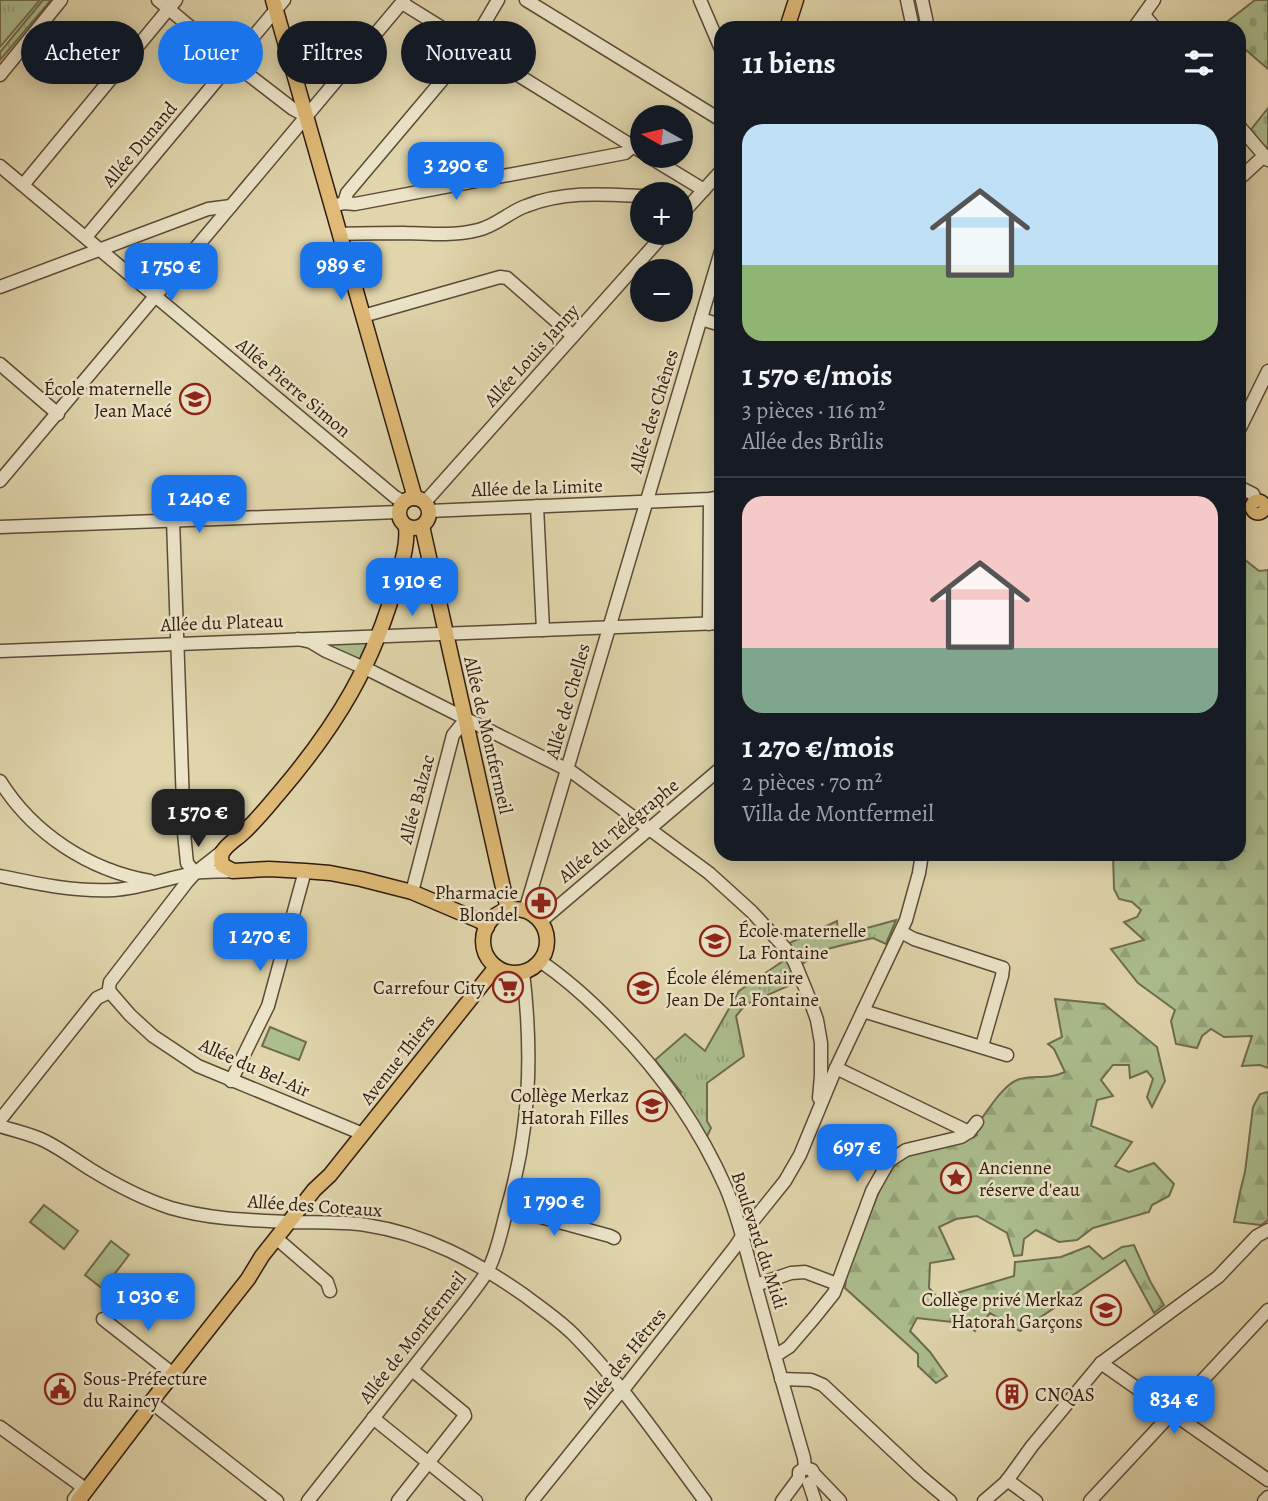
<!DOCTYPE html>
<html lang="fr">
<meta charset="utf-8">
<style>
body{margin:0;font-family:Alegreya,serif;background:#20242c;color:#f1f3f6;height:100vh;display:flex;flex-direction:column;font-size:26px;white-space:nowrap}
*{box-sizing:border-box;margin:0}
p{font-size:23px;color:#9ea1a6}
.icon{flex:none;width:38px;height:38px;fill:none;stroke:currentColor;stroke-width:2;stroke-linecap:round;stroke-linejoin:round}
.map{position:relative;flex:1;overflow:hidden}
.sheet{position:absolute;left:714px;top:21px;width:532px;height:840px;display:flex;flex-direction:column;background:#171b24;border-radius:21px;box-shadow:0 4px 18px #0003}
.sheet>*{flex:none}
.banner{position:absolute;left:21px;top:21px;width:588px;height:63px;display:flex;gap:14px}
.needle{width:46px;rotate:278deg}
.tools{position:absolute;left:630px;top:105px;display:grid;gap:14px}
.tools a{display:grid;place-items:center;width:63px;height:63px;border-radius:50%;background:#171b24;box-shadow:0 4px 18px #0003;font-size:35px}
.price{position:absolute;translate:-50% -60px;padding:0 16px;border-radius:14px;background:#1a73e8;color:#fff;font-size:23px;line-height:46px;filter:drop-shadow(0 2px 4px #0008)}
.price::after{content:'';position:absolute;left:50%;top:42px;width:21px;height:16px;margin-left:-10px;background:inherit;clip-path:polygon(0 0,100% 0,50% 100%)}
.price.selected{background:#222;color:#fff}
ul{padding:0;list-style:none}
li{display:grid;align-content:center;gap:14px;height:371px;padding:0 28px}
li+li{border-top:2px solid #363941}
li span{display:grid;place-items:center;height:217px;border-radius:21px;color:#555}
li>.icon{margin-inline-start:auto}
span .icon{width:126px;height:126px;fill:#fffc;stroke-width:1}
li b{font-size:30px}
h2{display:flex;justify-content:space-between;align-items:center;height:84px;padding:0 28px;font-size:30px}
.pill{padding:0 24px;border-radius:32px;background:#171b24;box-shadow:0 4px 18px #0003;font-size:24px;line-height:63px}
.pill.selected{background:#1a73e8;color:#fff}
.map>svg:first-child{display:block}
.grass{fill:url(#grass-tufts);stroke:#6e6c4e;stroke-width:2}
.forest{fill:url(#forest-firs);stroke:#6e6c4e;stroke-width:2}
.cemetery{fill:url(#cemetery-stones);stroke:#6e6c4e;stroke-width:2}
.pitch{fill:#acbe8e;stroke:#6e6c4e;stroke-width:2}
.lines{fill:none;stroke-linecap:round;stroke-linejoin:round}
.minor-casing{stroke:#5d4a36;stroke-width:15}
.major-casing{stroke:#311b0f;stroke-width:17}
.minor{stroke:#ebe4c8;stroke-width:12}
.major{stroke:#e0ba76;stroke-width:14}
.labels{text-anchor:middle;stroke-width:5;stroke-linejoin:round;paint-order:stroke}
.street-label{font-size:19px;fill:#311b0f;stroke:#ebe4c8}
.poi-label{font-size:19px;fill:#311b0f;stroke:#ebe4c8;text-anchor:end}
</style>
<div class="map">
<svg width="1268" height="1501" viewBox="0 0 1268 1501">
<defs>
<pattern id="grass-tufts" width="24" height="20" patternUnits="userSpaceOnUse" patternTransform="scale(1.75)"><rect width="24" height="20" fill="#acbe8e"/><path d="M3 7l-1-3M5 7V3M7 7l1-3M15 17l-1-3M17 17v-4M19 17l1-3" fill="none" stroke="#94a379"/></pattern>
<pattern id="forest-firs" width="22" height="20" patternUnits="userSpaceOnUse" patternTransform="scale(1.75)"><rect width="22" height="20" fill="#acbe8e"/><path d="M5 1l3.5 6h-7zM16 11l3.5 6h-7z" fill="#94a379"/></pattern>
<pattern id="cemetery-stones" width="16" height="16" patternUnits="userSpaceOnUse" patternTransform="scale(1.75)"><rect width="16" height="16" fill="#acbe8e"/><path d="M2 7V4a2 2 0 0 1 4 0v3zM10 15v-3a2 2 0 0 1 4 0v3z" fill="#94a379"/></pattern>
</defs>
<rect width="100%" height="100%" fill="#e0d5ab"/>
<filter id="stains"><feTurbulence type="fractalNoise" baseFrequency=".00286" numOctaves="4"/><feColorMatrix values="0 0 0 0 .2 0 0 0 0 .09 0 0 0 0 .02 0 0 0 .5 -.17"/></filter>
<radialGradient id="worn" r=".72"><stop offset=".6" stop-color="#630" stop-opacity="0"/><stop offset="1" stop-color="#630" stop-opacity=".3"/></radialGradient>
<g class="grass">
<path d="M0,0h40l-40,47z"/>
<path d="M43,0h8l-51,60v-8z"/>
<path d="M368,641l-6,20 -35,-14v-4z"/>
<path d="M896,920l-10,24 -13,-6 -30,7 -23,6 -23,17 -14,-22 54,-25 1,15z"/>
<path d="M786,959l11,23 -52,23 -9,11 8,40 -37,27v38l4,7 -7,15 -30,-49 7,-2 -26,-32 30,-26 20,17 34,-60z"/>
</g>
<g class="forest">
<path d="M1239,555l20,16 9,-1v498l-8,-3 -18,1 10,-30 -28,1 -13,-8 -9,7 -5,12 -21,-4 -5,-23 4,-11 -37,-27 -27,-34 33,-9 -20,-18 13,-5 4,-7 -9,-8 -13,-3 -5,-10 -1,-35h126z"/>
<path d="M1055,999l49,5 53,43 8,34 -13,26 -5,-10 6,-18 -6,-8 -17,7 -1,-13h-16l-12,15 12,16 -16,4 -6,26 41,16 -17,24 14,6 25,-9 20,21 -5,12 -17,9 -3,7 -56,16 -16,12 -18,2 -23,-12 -12,9 -2,16 -8,1 -7,-23 -30,-17 -21,3 -17,8 15,32 -24,4 -1,25 8,9 13,-2 64,-19 1,-14 46,-5 28,-11 14,13 19,-12 12,-2 16,36 14,24 -10,8 -29,-53 -105,71 -30,-18 -15,18 -7,-6 -7,-2 -44,-5 -7,13 20,21 17,24 -11,7 -18,-17v-12l-73,-66 2,-18 40,-98 5,-7 13,-9 69,-19 3,-2 -3,-6c12,-15 28,-45 46,-50 17,-4 27,1 45,-7l-11,-23 -6,-5 14,-7z"/>
<path d="M1268,1092v128l-7,5 -27,-3 6,-30 5,-20 8,-65 7,-13z"/>
</g>
<g class="cemetery">
<path d="M1255,0h13v69l-29,-25v-16h-20z"/>
<path d="M1268,108v44l-18,-21z"/>
</g>
<g class="pitch">
<path d="M270,1027l36,15 -7,18 -37,-14z"/>
<path d="M44,1205l34,26 -14,18 -34,-27z"/>
<path d="M111,1241l18,14 -26,34 -18,-14z"/>
</g>
<g class="lines">
<g class="minor-casing">
<g id="minor">
<path d="M158,0l74,62 61,47 13,7"/>
<path d="M526,0l195,120"/>
<path d="M700,0l21,49"/>
<path d="M907,0l6,28"/>
<path d="M922,0l6,28"/>
<path d="M402,3l240,149"/>
<path d="M1144,15l11,13"/>
<path d="M1134,28l20,-28"/>
<path d="M0,75l61,-75"/>
<path d="M1239,126l29,34"/>
<path d="M648,156l56,34"/>
<path d="M0,166l395,331 9,5"/>
<path d="M1239,179l25,-23"/>
<path d="M23,185l153,-185"/>
<path d="M344,203l3,-10 124,-147 27,-46"/>
<path d="M332,206l12,-3 11,1 270,-51 8,-7"/>
<path d="M681,215l40,-44"/>
<path d="M339,234c22,-1 43,-1 65,-1 25,1 50,3 74,-3 18,-4 31,-18 48,-24 38,-15 76,-12 116,-10"/>
<path d="M86,237l198,-237"/>
<path d="M0,287l208,-78 23,-3"/>
<path d="M363,316l137,-39 7,1 66,58"/>
<path d="M701,319l20,6"/>
<path d="M0,364l58,50"/>
<path d="M1239,430l29,-59"/>
<path d="M0,481l404,-481"/>
<path d="M1241,488l12,6 3,7"/>
<path d="M425,502l240,-269"/>
<path d="M537,506l6,124"/>
<path d="M429,511l281,-12 11,-2"/>
<path d="M173,520l11,313 3,30 8,10"/>
<path d="M0,527l399,-15"/>
<path d="M709,624l1,-125"/>
<path d="M298,639l13,3 15,9 47,21 199,100 137,101 43,39 33,36 9,13 16,39 7,20 4,23v33l-2,22"/>
<path d="M0,651l721,-28"/>
<path d="M0,781c33,53 89,89 150,100"/>
<path d="M0,876c38,8 75,16 114,14 28,-2 53,-12 81,-17 12,-2 25,-1 38,-2"/>
<path d="M412,892l41,-157 13,-16"/>
<path d="M525,911l196,-660"/>
<path d="M540,922l181,-154"/>
<path d="M901,932l13,7 89,29 -1,8 -20,70"/>
<path d="M540,961c28,19 52,41 76,66 46,47 83,100 110,161 14,33 22,71 32,106 15,55 30,109 46,164l1,10"/>
<path d="M110,992l20,23 23,21 45,30 165,68"/>
<path d="M110,992l-1,-4 1,-6 77,-100 8,-9 28,-22"/>
<path d="M863,1011l144,44"/>
<path d="M836,1068l133,64"/>
<path d="M231,1081l37,-75 37,-135"/>
<path d="M0,1120l97,-122 13,-6"/>
<path d="M0,1126c15,5 31,8 45,15 16,8 31,19 45,28 26,16 53,30 81,39 38,11 76,12 116,14 26,1 53,-1 79,3 60,9 109,36 158,70 17,13 35,25 50,40 49,50 89,110 131,166"/>
<path d="M508,1208l102,28 4,2"/>
<path d="M276,1238l51,44 3,9"/>
<path d="M756,1285l35,-12 14,-1 32,12"/>
<path d="M103,1319l70,55"/>
<path d="M775,1356l14,-9 25,-29 20,-25 38,-102 17,-30 17,-11 55,-13 8,-5 8,-10"/>
<path d="M1101,1363l167,117"/>
<path d="M781,1379l30,1 12,5 96,90 31,26"/>
<path d="M151,1402l126,99"/>
<path d="M373,1418l103,83"/>
<path d="M0,1427l80,58 1,5 -7,9"/>
<path d="M805,1468l7,2 2,4 26,27"/>
<path d="M1007,1480l29,21"/>
<path d="M809,1483l6,18"/>
<path d="M308,1501l158,-200c7,-10 16,-20 22,-31 9,-17 13,-38 18,-57 24,-81 27,-157 17,-241"/>
<path d="M398,1501l67,-85 -1,-3 -52,-43"/>
<path d="M532,1501l84,-104 6,-6 113,-144 13,-20 37,-46 15,-26 36,-87 70,-148 13,-47 3,-19"/>
<path d="M782,1501l17,-23v-6l6,-4"/>
<path d="M984,1501l22,-19 26,-36 69,-83 117,-86 39,-41 11,-6"/>
<path d="M1090,1501l178,-191"/>
<path d="M1264,1501l4,-4"/>
</g>
</g>
<g class="major-casing">
<g id="major">
<path d="M273,0l142,498"/>
<path d="M787,28l9,-28"/>
<circle cx="414" cy="513" r="15"/>
<circle cx="1258" cy="507" r="5.5"/>
<path d="M422,526l86,384"/>
<path d="M406,527c2,17 -4,35 -9,52 -23,85 -60,146 -117,213 -12,14 -23,28 -36,40 -6,6 -15,11 -20,18 -4,4 -3,9 -2,15l11,6 36,-2 36,2 25,2 31,6 51,13 68,29 7,6"/>
<circle cx="515" cy="941" r="32"/>
<path d="M78,1501l67,-88 6,-11 97,-123 14,-23 27,-34 25,-32 16,-15 166,-208"/>
</g>
</g>
<use href="#minor" class="minor"/>
<use href="#major" class="major"/>
</g>
<defs>
<g id="school-ring" transform="scale(1.575)"><circle r="9.5" fill="#ebe4c8" stroke="#8f2418" stroke-width="1.5"/><path d="M0-5L7-2L0 1L-7-2ZM-4 1L0 2.5L4 1V4Q0 6-4 4Z" fill="#8f2418"/></g>
<g id="pharmacy-ring" transform="scale(1.575)"><circle r="9.5" fill="#ebe4c8" stroke="#8f2418" stroke-width="1.5"/><path d="M-2-6h4v4h4v4h-4v4h-4v-4h-4v-4h4Z" fill="#8f2418"/></g>
<g id="supermarket-ring" transform="scale(1.575)"><circle r="9.5" fill="#ebe4c8" stroke="#8f2418" stroke-width="1.5"/><path d="M-6-5.5h2.5l.6 2H6L4.5 2H-2.5L-4.4-4H-6ZM-1.5 3.2a1.3 1.3 0 1 0 .1 0ZM3 3.2a1.3 1.3 0 1 0 .1 0Z" fill="#8f2418"/></g>
<g id="sight-ring" transform="scale(1.575)"><circle r="9.5" fill="#ebe4c8" stroke="#8f2418" stroke-width="1.5"/><path d="M0-6L1.8-2.2L6-1.7L2.9 1.2L3.7 5.4L0 3.3L-3.7 5.4L-2.9 1.2L-6-1.7L-1.8-2.2Z" fill="#8f2418"/></g>
<g id="civic-ring" transform="scale(1.575)"><circle r="9.5" fill="#ebe4c8" stroke="#8f2418" stroke-width="1.5"/><path d="M-.6-6.5H3V-4.5H.6V-3L4-1V1h2V6H-6V1h2V-1L-.6-3ZM-1.2 2.5V6h2.4V2.5Z" fill="#8f2418"/></g>
<g id="building-ring" transform="scale(1.575)"><circle r="9.5" fill="#ebe4c8" stroke="#8f2418" stroke-width="1.5"/><path d="M-4-6H4V6H1V3H-1V6H-4ZM-2.5-4.3h1.7v1.8h-1.7ZM.8-4.3h1.7v1.8H.8ZM-2.5-1h1.7V.8h-1.7ZM.8-1h1.7V.8H.8Z" fill="#8f2418"/></g>
</defs>
<g fill-rule="evenodd">
<use href="#school-ring" x="195" y="399"/>
<use href="#pharmacy-ring" x="541" y="903"/>
<use href="#school-ring" x="715" y="941"/>
<use href="#supermarket-ring" x="508" y="987"/>
<use href="#school-ring" x="643" y="988"/>
<use href="#school-ring" x="652" y="1106"/>
<use href="#sight-ring" x="956" y="1178"/>
<use href="#school-ring" x="1106" y="1310"/>
<use href="#civic-ring" x="60" y="1389"/>
<use href="#building-ring" x="1012" y="1394"/>
</g>
<g class="labels">
<g class="street-label">
<text transform="translate(139 144) rotate(-50)" y="7">Allée Dunand</text>
<text transform="translate(531 355) rotate(-48)" y="7">Allée Louis Janny</text>
<text transform="translate(294 387) rotate(40)" y="7">Allée Pierre Simon</text>
<text transform="translate(653 411) rotate(-73)" y="7">Allée des Chênes</text>
<text transform="translate(537 487) rotate(-2)" y="7">Allée de la Limite</text>
<text transform="translate(222 622) rotate(-2)" y="7">Allée du Plateau</text>
<text transform="translate(567 701) rotate(-74)" y="7">Allée de Chelles</text>
<text transform="translate(489 735) rotate(77)" y="7">Allée de Montfermeil</text>
<text transform="translate(416 799) rotate(-75)" y="7">Allée Balzac</text>
<text transform="translate(618 830) rotate(-40)" y="7">Allée du Télégraphe</text>
<text transform="translate(397 1059) rotate(-52)" y="7">Avenue Thiers</text>
<text transform="translate(255 1067) rotate(24)" y="7">Allée du Bel-Air</text>
<text transform="translate(315 1205) rotate(4)" y="7">Allée des Coteaux</text>
<text transform="translate(760 1240) rotate(72)" y="7">Boulevard du Midi</text>
<text transform="translate(412 1337) rotate(-52)" y="7">Allée de Montfermeil</text>
<text transform="translate(623 1358) rotate(-51)" y="7">Allée des Hêtres</text>
</g>
<g class="poi-label">
<text x="172" y="395">École maternelle<tspan x="172" dy="22">Jean Macé</tspan></text>
<text x="518" y="899">Pharmacie<tspan x="518" dy="22">Blondel</tspan></text>
<text x="738" y="937" text-anchor="start">École maternelle<tspan x="738" dy="22">La Fontaine</tspan></text>
<text x="666" y="984" text-anchor="start">École élémentaire<tspan x="666" dy="22">Jean De La Fontaine</tspan></text>
<text x="485" y="994">Carrefour City</text>
<text x="629" y="1102">Collège Merkaz<tspan x="629" dy="22">Hatorah Filles</tspan></text>
<text x="979" y="1174" text-anchor="start">Ancienne<tspan x="979" dy="22">réserve d'eau</tspan></text>
<text x="1083" y="1306">Collège privé Merkaz<tspan x="1083" dy="22">Hatorah Garçons</tspan></text>
<text x="83" y="1385" text-anchor="start">Sous-Préfecture<tspan x="83" dy="22">du Raincy</tspan></text>
<text x="1035" y="1401" text-anchor="start">CNQAS</text>
</g>
</g>
<rect width="100%" height="100%" filter="url(#stains)"/>
<rect width="100%" height="100%" fill="url(#worn)"/>
</svg>
<div class="tools">
<a><svg class="needle" viewBox="-14 -14 28 28"><path d="M0-13l5 13h-10z" fill="#e53935"/><path d="M0 13l5-13h-10z" fill="#9ea1a6"/></svg></a>
<a>+</a>
<a>−</a>
</div>
<b class="price" style="left:456px;top:202px">3 290 €</b>
<b class="price" style="left:341px;top:302px">989 €</b>
<b class="price" style="left:171px;top:303px">1 750 €</b>
<b class="price" style="left:199px;top:535px">1 240 €</b>
<b class="price" style="left:412px;top:618px">1 910 €</b>
<b class="price selected" style="left:198px;top:849px">1 570 €</b>
<b class="price" style="left:260px;top:973px">1 270 €</b>
<b class="price" style="left:857px;top:1184px">697 €</b>
<b class="price" style="left:554px;top:1238px">1 790 €</b>
<b class="price" style="left:148px;top:1333px">1 030 €</b>
<b class="price" style="left:1174px;top:1436px">834 €</b>
<div class="banner">
<a class="pill">Acheter</a>
<a class="pill selected">Louer</a>
<a class="pill">Filtres</a>
<a class="pill">Nouveau</a>
</div>
<section class="sheet">
<h2>11 biens<svg class="icon" aria-label="filters" viewBox="0 0 24 24"><path d="M4 7h16M4 17h16"/><circle cx="9" cy="7" r="2"/><circle cx="15" cy="17" r="2"/></svg></h2>
<ul>
<li><span style="background:linear-gradient(#bfe0f5 65%,#8fb573 0)"><svg class="icon" aria-label="home" viewBox="0 0 24 24"><path d="M3 11l9-7 9 7M6 9v11h12V9"/></svg></span><div><b>1 570 €/mois</b><p>3 pièces · 116 m²</p><p>Allée des Brûlis</p></div></li>
<li><span style="background:linear-gradient(#f6c9c9 70%,#7fa58c 0)"><svg class="icon" aria-label="home" viewBox="0 0 24 24"><path d="M3 11l9-7 9 7M6 9v11h12V9"/></svg></span><div><b>1 270 €/mois</b><p>2 pièces · 70 m²</p><p>Villa de Montfermeil</p></div></li>
</ul>
</section>
</div>
